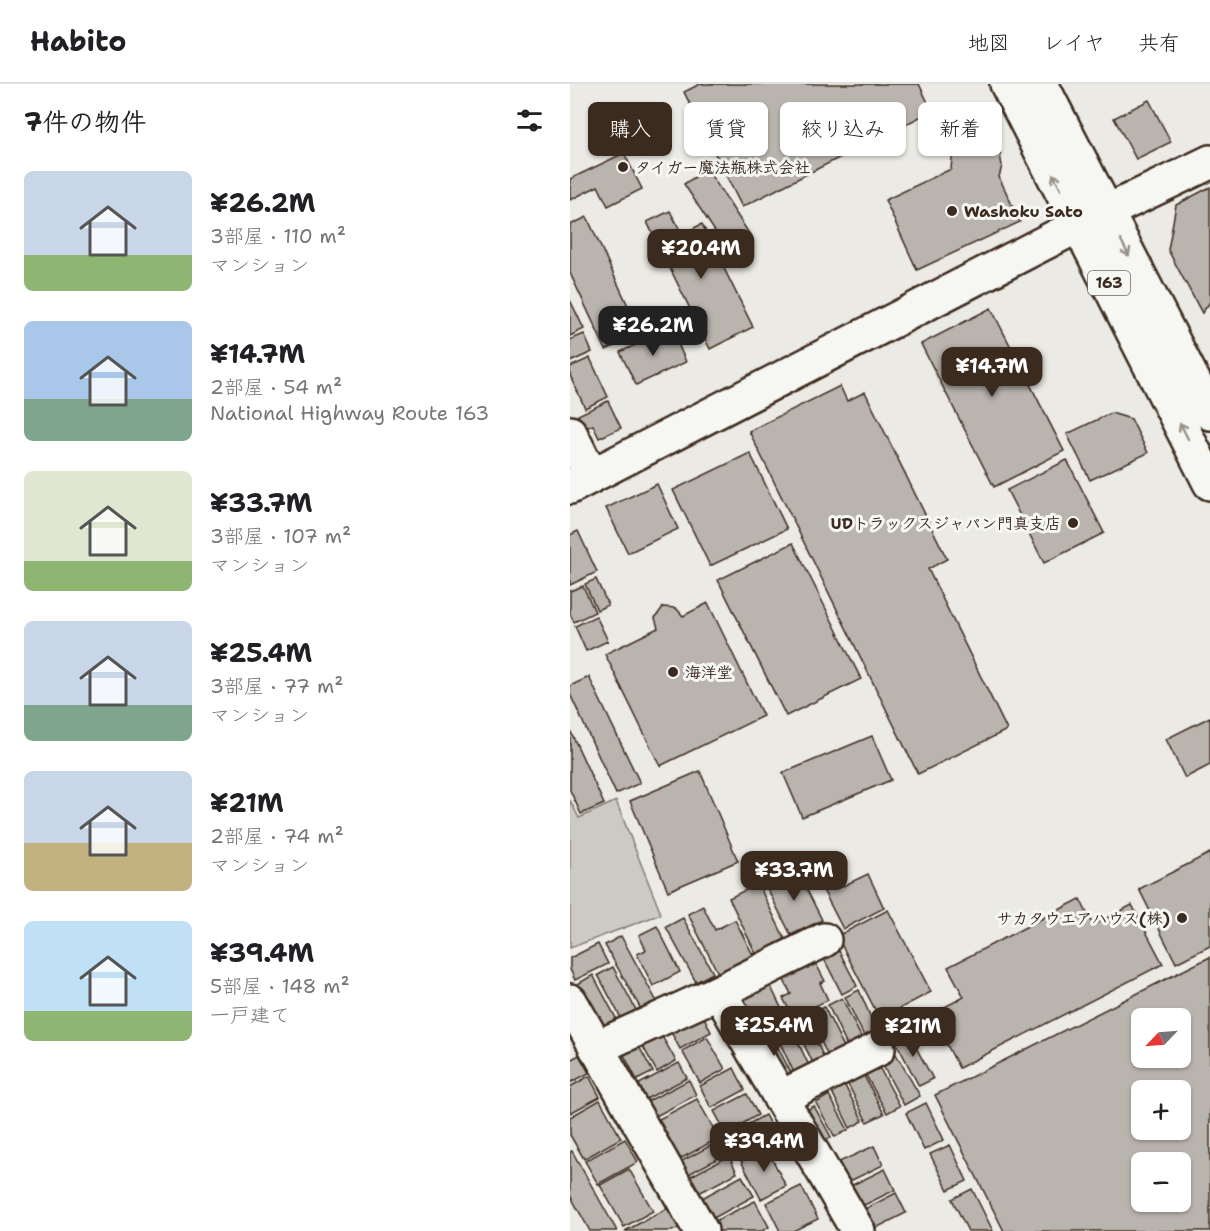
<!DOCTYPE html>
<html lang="ja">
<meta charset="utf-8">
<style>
body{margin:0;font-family:"Shantell Sans","Klee One",sans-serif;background:#f2f2f2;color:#202124;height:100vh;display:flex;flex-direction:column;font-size:22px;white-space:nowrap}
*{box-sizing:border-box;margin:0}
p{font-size:20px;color:#757577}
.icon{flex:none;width:33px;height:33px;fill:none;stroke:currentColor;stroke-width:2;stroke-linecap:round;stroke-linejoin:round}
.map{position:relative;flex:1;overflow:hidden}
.side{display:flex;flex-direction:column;background:#fff;width:570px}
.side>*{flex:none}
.hud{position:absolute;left:18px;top:18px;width:531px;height:54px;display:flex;gap:12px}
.needle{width:39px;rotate:245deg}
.fabs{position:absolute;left:561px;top:924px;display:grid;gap:12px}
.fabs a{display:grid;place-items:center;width:60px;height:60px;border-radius:9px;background:#fff;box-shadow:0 2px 4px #0004;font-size:30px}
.price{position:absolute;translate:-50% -51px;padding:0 14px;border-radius:12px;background:#3b2a1e;color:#fff;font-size:20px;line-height:39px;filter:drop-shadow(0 2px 3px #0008)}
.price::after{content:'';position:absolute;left:50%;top:36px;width:18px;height:14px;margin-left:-9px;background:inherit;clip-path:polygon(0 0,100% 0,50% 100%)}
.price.active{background:#222;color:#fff}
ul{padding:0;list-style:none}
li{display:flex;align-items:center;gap:18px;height:150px;padding:0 24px}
li span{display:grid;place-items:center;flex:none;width:168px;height:120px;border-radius:9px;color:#555}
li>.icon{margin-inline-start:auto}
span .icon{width:72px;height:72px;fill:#fffc;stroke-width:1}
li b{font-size:26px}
h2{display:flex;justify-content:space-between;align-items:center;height:72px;padding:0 24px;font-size:26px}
.chip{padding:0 21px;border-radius:9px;background:#fff;box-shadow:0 2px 4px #0004;font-size:21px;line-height:54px}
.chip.active{background:#3b2a1e;color:#fff}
header{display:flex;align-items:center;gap:36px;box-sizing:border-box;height:84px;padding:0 30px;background:#fff;border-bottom:2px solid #e0e0e0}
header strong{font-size:28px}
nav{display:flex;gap:33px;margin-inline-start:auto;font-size:21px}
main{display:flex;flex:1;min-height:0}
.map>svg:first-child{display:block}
.green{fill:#cdcac4;stroke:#847a71;stroke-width:1.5}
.building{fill:#bab4ae;stroke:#3b2a1e;stroke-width:1.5;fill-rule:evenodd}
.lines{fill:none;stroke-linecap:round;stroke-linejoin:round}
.minor-casing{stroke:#3b2a1e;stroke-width:38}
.highway-casing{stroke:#3b2a1e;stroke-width:38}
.minor{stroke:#f6f6f2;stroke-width:33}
.highway{stroke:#f6f6f2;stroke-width:33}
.oneway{stroke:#989088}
.poi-dot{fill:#3b2a1e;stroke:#f6f6f2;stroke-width:2}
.labels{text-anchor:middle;stroke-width:6;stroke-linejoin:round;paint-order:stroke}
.shield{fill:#f6f6f2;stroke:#73675e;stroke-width:1.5}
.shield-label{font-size:15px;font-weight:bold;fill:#3b2a1e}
.poi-label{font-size:16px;font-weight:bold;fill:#3b2a1e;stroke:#f6f6f2;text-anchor:start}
</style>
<header>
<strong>Habito</strong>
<nav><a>地図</a><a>レイヤ</a><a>共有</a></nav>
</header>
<main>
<section class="side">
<h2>7件の物件<svg class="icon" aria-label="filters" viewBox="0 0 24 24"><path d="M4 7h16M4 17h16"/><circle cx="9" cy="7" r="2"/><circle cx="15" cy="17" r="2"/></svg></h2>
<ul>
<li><span style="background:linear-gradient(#c9d6e8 70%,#8fb573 0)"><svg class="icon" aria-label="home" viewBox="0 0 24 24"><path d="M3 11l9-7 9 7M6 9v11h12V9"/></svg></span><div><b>¥26.2M</b><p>3部屋 · 110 m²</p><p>マンション</p></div></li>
<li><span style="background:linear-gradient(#a9c7e8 65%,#7fa58c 0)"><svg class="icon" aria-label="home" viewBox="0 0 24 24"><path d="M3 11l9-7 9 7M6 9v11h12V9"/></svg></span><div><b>¥14.7M</b><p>2部屋 · 54 m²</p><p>National Highway Route 163</p></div></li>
<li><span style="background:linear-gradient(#dfe7d0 75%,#8fb573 0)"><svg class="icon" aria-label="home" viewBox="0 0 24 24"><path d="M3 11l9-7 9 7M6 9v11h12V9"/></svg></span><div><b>¥33.7M</b><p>3部屋 · 107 m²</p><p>マンション</p></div></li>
<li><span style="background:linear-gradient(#c9d6e8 70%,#7fa58c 0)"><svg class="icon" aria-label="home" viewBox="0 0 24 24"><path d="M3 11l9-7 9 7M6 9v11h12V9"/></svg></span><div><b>¥25.4M</b><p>3部屋 · 77 m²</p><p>マンション</p></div></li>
<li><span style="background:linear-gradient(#c9d6e8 60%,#c2b280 0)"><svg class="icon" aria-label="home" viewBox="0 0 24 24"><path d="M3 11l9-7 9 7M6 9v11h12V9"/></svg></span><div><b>¥21M</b><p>2部屋 · 74 m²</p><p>マンション</p></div></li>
<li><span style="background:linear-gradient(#bfe0f5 75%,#8fb573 0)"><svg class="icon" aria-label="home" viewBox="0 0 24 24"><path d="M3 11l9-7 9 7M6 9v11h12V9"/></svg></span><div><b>¥39.4M</b><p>5部屋 · 148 m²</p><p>一戸建て</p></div></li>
</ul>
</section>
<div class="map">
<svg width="640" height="1147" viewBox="0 0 640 1147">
<rect width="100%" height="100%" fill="#ebeae5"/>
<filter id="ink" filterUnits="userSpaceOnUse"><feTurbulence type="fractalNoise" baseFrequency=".0167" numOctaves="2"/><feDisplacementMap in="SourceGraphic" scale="12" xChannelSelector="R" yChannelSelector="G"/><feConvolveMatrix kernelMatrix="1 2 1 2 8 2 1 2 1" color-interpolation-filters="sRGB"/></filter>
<g filter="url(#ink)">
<path class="green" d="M0,716l9,18 37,-17 45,113 -91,34z"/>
<g class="building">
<path d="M130,0h219l13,27 -190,96 -58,-115z"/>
<path d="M579,16l22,42 -35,17 -22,-41z"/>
<path d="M410,56l12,5 8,9 2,12 -3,11 21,45 -103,48 -32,-70 66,-31 1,-11 6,-10 10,-7z"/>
<path d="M54,69l18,36 -34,17 -10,-20 -28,14v-21z"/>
<path d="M137,85l45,69 -23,15 -45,-69z"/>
<path d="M640,103v115l-8,11 -34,-63 8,-45z"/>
<path d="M100,127l12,23 20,-10 51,103 -43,22 -63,-127z"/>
<path d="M17,133l54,117 -35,16 -36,-77v-48z"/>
<path d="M0,216l14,29 -14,7z"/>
<path d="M421,224l73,143 -70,36 -73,-143z"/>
<path d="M101,244l15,34 -50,23 -16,-33z"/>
<path d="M14,250l8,18 -22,10v-22z"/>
<path d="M20,274l18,39 -23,11 -15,-33v-8z"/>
<path d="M270,302l7,15 18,-9 82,167 -19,10 79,161 -89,44 -169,-343z"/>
<path d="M38,317l13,27 -22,10 -6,-13 -8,3 -7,-13z"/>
<path d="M541,329l20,6 17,34 -58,27 -23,-46z"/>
<path d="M180,369l37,76 -77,37 -37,-76z"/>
<path d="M497,376l37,73 -60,30 -37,-73z"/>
<path d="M87,400l21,45 -50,24 -22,-45z"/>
<path d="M8,447l19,41 -27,13v-50z"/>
<path d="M223,459l68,136 -75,37 -68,-136z"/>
<path d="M26,495l12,26 -11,5 -12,-26z"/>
<path d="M13,502l12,26 -21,10 -4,-8v-23z"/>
<path d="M138,519l55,113 -103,50 -55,-112 53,-26 -3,-10 8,-11 13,1 7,8z"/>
<path d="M26,532l12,25 -22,10 -11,-25z"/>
<path d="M19,593l51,106 -24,11 -46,-100v-8z"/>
<path d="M640,633v48l-25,13 -19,-39z"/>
<path d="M0,646l34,74 -23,10 -11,-24z"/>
<path d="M302,652l19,44 -89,37 -19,-44z"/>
<path d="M130,687l38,90 -70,30 -38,-90z"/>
<path d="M640,769v93l-34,17 -37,-74z"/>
<path d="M226,784l26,52 -31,15 -26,-51z"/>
<path d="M298,790l16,34 -41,21 -22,-43 18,-9 4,9z"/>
<path d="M188,800l27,55 -29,15 -27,-56z"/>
<path d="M510,815l13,26 39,-20 31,59 -204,104 -28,-54 33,-17 -16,-30z"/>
<path d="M133,822l12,24 20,-10 18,35 -35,18 -30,-59z"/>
<path d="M318,826l43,82 -51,27 -43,-83z"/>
<path d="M113,834l30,55 -17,9 -30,-55z"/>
<path d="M87,842l23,46 -27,14 -16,-32 9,-4 -7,-15z"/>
<path d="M51,852l36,66 -15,9 -37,-66z"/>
<path d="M265,859l22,43 -15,8 -22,-43z"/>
<path d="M28,860l10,20 -33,16 -5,-11v-11z"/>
<path d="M640,873v274h-206l-69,-136zM572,934h38v40h-38zM572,1006h38v40h-38zM572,1078h38v40h-38z"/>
<path d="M245,878l10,19 -5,2 8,17 -35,17 -10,-19 8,-4 -8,-16z"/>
<path d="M43,883l23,43 -15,8 -23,-43z"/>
<path d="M23,891l25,47 -18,9 -24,-46z"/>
<path d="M199,899l19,39 -33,17 -20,-39z"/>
<path d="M289,906l18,42 -12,6 -20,-41z"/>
<path d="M272,914l21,43 -15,7 -20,-43z"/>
<path d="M254,923l21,42 -16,9 -21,-43z"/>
<path d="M132,929l9,19 -31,17 -10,-19z"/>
<path d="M235,933l20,43 -11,5 -21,-43z"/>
<path d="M220,941l20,43 -15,7 -20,-43z"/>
<path d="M336,945l27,50 -14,7 -26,-50z"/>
<path d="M89,947l17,30 -19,11 -17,-31z"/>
<path d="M201,950l20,39 -13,7 -20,-39z"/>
<path d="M137,953l18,32 -25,14 -18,-32z"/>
<path d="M67,959l16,29 -16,8 -15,-29z"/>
<path d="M326,970l24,42 -16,9 -23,-43z"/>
<path d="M9,971l10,18 -19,10v-23z"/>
<path d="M109,979l8,15 -41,21 -7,-15z"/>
<path d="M308,981l22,41 -13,7 -23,-41z"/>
<path d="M164,984l11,22 -34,18 -11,-22z"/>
<path d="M292,988l22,42 -17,8 -21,-42z"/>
<path d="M19,992l11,21 -30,16v-26z"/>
<path d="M119,996l7,15 -40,21 -8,-15z"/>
<path d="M272,996l21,41 -13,7 -21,-42z"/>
<path d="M177,1010l11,21 -32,18 -12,-22z"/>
<path d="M259,1011l19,35 -13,7 -19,-34z"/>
<path d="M127,1015l22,39 -39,21 -21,-40z"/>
<path d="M30,1016l21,38 -37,21 -14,-24v-18z"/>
<path d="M356,1019l18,37 -20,10 -18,-37z"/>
<path d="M244,1022l17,31 -16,9 -17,-31z"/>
<path d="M195,1031l11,21 -37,20 -11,-21z"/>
<path d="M55,1055l13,23 -40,22 -13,-23z"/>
<path d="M151,1056l7,13 -41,22 -7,-13z"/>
<path d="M380,1061l17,36 -19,9 -18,-36z"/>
<path d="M304,1062l9,19 -35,17 -9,-20z"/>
<path d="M196,1063l20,39 -25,13 -20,-38z"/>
<path d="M2,1067l45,80h-27l-20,-36v-43z"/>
<path d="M159,1072l8,17 -40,21 -8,-17z"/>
<path d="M59,1085l24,42 -29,16 -24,-42z"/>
<path d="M315,1085l10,21 -41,20 -10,-21z"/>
<path d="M172,1092l12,20 -42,23 -10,-21z"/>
<path d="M231,1102l17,33 -25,12h-13l-14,-28z"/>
<path d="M402,1105l21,42h-25l-16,-32z"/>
<path d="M326,1109l10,20 -36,18 -11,-19z"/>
<path d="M185,1117l14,26 -7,4h-47l-4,-8z"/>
<path d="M98,1124l11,20 -7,3h-47z"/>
</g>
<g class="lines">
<g class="minor-casing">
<g id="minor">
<path d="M0,349l21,43"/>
<path d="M0,403l509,-262 131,-63"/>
<path d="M149,908l139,239"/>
<path d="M0,917l131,230"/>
<path d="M26,964l123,-56 105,-52"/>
<path d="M210,1014l98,-49"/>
</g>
</g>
<g class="highway-casing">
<g id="highway">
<path d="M437,0l203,399"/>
<path d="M471,0l169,329"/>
</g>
</g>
<use href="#minor" class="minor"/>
<use href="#highway" class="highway"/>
</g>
<defs><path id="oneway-shaft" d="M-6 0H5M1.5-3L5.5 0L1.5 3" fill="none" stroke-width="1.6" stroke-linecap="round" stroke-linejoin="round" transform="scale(1.5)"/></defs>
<g class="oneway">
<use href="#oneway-shaft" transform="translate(487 98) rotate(-117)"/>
<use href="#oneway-shaft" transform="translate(555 164) rotate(63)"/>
<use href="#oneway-shaft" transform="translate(614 347) rotate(-117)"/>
</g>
</g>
<g class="poi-dot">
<circle cx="53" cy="83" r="6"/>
<circle cx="382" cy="127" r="6"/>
<circle cx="503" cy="439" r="6"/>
<circle cx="103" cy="588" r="6"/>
<circle cx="612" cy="834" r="6"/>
</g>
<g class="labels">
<rect class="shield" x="518" y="187" width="42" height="24" rx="4.5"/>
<g class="shield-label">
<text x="539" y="204">163</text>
</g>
<g class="poi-label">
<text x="65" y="89">タイガー魔法瓶株式会社</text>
<text x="394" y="133">Washoku Sato</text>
<text x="491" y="445" text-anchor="end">UDトラックスジャパン門真支店</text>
<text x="115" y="594">海洋堂</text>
<text x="600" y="840" text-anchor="end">サカタウエアハウス(株)</text>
</g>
</g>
</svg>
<div class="fabs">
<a><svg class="needle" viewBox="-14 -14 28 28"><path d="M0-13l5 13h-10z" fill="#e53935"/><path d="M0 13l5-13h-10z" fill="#757577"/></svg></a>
<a>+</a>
<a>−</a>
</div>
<b class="price" style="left:131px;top:196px">¥20.4M</b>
<b class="price active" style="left:83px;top:273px">¥26.2M</b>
<b class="price" style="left:422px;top:314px">¥14.7M</b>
<b class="price" style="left:224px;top:818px">¥33.7M</b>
<b class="price" style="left:204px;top:973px">¥25.4M</b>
<b class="price" style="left:343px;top:974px">¥21M</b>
<b class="price" style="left:194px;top:1089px">¥39.4M</b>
<div class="hud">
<a class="chip active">購入</a>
<a class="chip">賃貸</a>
<a class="chip">絞り込み</a>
<a class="chip">新着</a>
</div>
</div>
</main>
